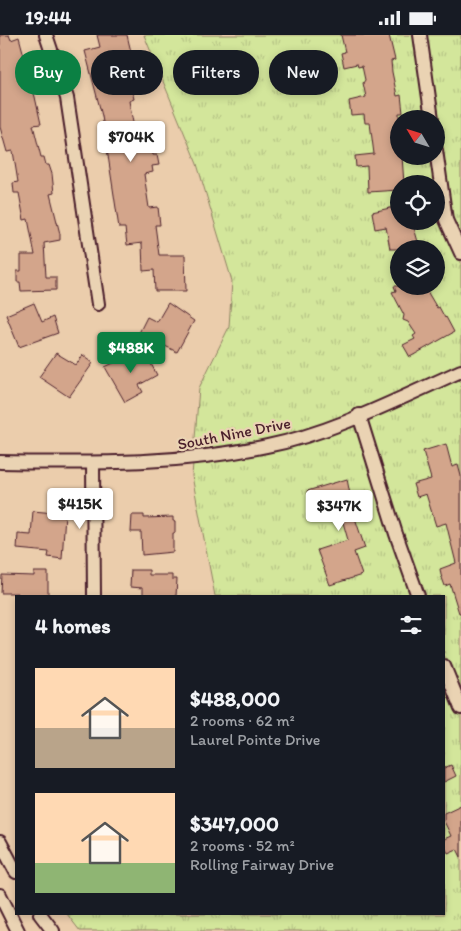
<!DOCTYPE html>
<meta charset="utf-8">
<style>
body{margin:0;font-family:Itim,sans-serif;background:#242831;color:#f1f3f6;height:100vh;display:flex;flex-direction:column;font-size:19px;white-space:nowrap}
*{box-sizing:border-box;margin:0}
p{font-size:16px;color:#9ea1a6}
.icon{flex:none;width:28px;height:28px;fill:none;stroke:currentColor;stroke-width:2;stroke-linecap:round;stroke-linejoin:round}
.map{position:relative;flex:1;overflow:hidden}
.details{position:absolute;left:15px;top:560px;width:430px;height:320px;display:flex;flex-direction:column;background:#171b24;border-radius:0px;box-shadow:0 2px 8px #0003}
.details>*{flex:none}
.hud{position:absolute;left:15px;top:15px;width:431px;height:45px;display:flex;gap:10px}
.needle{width:32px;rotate:308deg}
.buttons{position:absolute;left:390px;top:75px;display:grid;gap:10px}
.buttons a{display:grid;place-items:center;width:55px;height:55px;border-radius:50%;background:#171b24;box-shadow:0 2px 8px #0003;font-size:25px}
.price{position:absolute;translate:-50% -42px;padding:0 11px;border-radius:5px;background:#fff;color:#222;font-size:16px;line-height:32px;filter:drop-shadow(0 1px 2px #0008)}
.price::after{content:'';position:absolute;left:50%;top:30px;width:15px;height:11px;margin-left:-8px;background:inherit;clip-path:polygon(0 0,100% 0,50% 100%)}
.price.current{background:#0b8043;color:#fff}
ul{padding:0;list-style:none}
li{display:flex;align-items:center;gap:15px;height:125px;padding:0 20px}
li span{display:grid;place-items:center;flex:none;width:140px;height:100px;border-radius:0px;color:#555}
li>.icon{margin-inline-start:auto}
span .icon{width:60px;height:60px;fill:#fffc;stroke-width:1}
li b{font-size:21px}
h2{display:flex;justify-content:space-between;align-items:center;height:60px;padding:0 20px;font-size:21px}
.pill{padding:0 18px;border-radius:22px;background:#171b24;box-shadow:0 2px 8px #0003;font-size:18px;line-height:45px}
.pill.current{background:#0b8043;color:#fff}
.status{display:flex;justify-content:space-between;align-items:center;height:35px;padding:0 25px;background:#171b24;direction:ltr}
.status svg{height:14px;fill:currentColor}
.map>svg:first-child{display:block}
.grass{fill:url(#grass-tufts);stroke:#8e8263;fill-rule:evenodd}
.building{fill:#d3a58b;stroke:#4a1f2b}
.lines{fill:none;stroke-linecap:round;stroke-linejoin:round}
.minor-casing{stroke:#4a1f2b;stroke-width:16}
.minor{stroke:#ead3b3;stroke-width:12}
.labels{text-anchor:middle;stroke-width:4.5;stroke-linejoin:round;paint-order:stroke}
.street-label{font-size:16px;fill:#4a1f2b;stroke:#ead3b3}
</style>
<div class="status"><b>19:44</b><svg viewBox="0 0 49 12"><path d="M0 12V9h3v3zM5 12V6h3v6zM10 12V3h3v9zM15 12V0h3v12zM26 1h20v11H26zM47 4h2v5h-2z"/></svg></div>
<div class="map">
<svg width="461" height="896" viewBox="0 0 461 896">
<defs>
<pattern id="grass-tufts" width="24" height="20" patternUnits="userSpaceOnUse" patternTransform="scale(1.25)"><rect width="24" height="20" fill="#d3e69b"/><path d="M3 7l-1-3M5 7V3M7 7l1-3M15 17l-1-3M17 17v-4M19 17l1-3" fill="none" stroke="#b7c586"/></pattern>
</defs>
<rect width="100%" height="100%" fill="#ebcdac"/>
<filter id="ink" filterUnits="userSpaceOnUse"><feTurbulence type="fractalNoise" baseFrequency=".02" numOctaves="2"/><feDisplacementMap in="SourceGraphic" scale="10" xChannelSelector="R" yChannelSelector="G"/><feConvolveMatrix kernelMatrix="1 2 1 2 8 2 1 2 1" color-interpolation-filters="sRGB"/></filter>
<g filter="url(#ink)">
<path class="grass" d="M144,0h317v896h-381l-13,-17h377v-318h-229l-23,-120 7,-88 30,-61 3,-46 -35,-117zM399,84h37v37h-37zM399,149h37v37h-37zM399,214h37v37h-37z"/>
<g class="building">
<path d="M0,0h9l2,5 8,-3 16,60 6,27 -8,1 8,32h3l2,8h3l3,9 2,19 -4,1 10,40v6l-16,3 2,34h10v13l-35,1 -1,-9h-3v-11h4v-16h14l-7,-36 -4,1 -5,-27h-5l-1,-10 5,-1 -5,-31 -6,1 -7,-25z"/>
<path d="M97,0h30l4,17 -14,4 9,32 5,-1 3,12 -5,2 5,27 10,-2 2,10 3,-1 4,20h4l2,10 -7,1 1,6 -9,2 5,34 9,-1 2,18h-5l4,30h26l1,36h-31l-1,-21 -11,1 -1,-28 -15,2 -2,-17h-6l-17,-112 -17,-65 15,-4z"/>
<path d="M341,0h48l6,25 -4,1 1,11 5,24 4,-1 2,18h-4v43h3l2,28h-5v6l-31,2 -1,-26 -11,1 -1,-11 19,-2 -4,-31h-5l-1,-9 -13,1 -2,-14 17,-4 -3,-14 2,-3 -3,-14 -4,1 -1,-3 -13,3 -3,-14 4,-1z"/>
<path d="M399,171v15h11l1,3h2l7,25h-30l-4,-22 -11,2 -3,-17z"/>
<path d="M394,251h30l13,22 2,-1 6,11 1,-1 8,15 -44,25 -7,-12 12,-6 -2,-3 3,-2 -8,-12 -5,-2 1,-5 -12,-23 4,-1z"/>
<path d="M34,268l8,19 11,-5 5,16 -39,14 -13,-32z"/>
<path d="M168,268l26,18 -17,31 -38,-19 8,-16 10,5z"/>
<path d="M143,314l14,26 -18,10 4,7 -18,10 -20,-35z"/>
<path d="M56,318l20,12 7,-10 10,8 -24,34 -30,-20z"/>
<path d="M446,409l6,23 6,-2 3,11v137h-2l-9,-29 -5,2 -4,-11 -1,-6 16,-6 -10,-40 -10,3 -10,-32 -9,3 -4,-13 18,-5 -8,-28z"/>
<path d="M347,444l7,36 11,33 -11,4 8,23 -32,10 -13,-35 31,-10 -6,-21 -12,3 -5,-17 -13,2 -5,-16z"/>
<path d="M33,476l32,3 -3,45 -14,-2 1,-5 -32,-3 1,-15 13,1z"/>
<path d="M132,480h12v3l29,-1v4h2v12h-2v19l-31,3 -1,-23h-10z"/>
<path d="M131,535h18v5h23v4h5l-1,17h-33v-8l-13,-1z"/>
<path d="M34,537h14v24h-30v-3h-17l1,-18 32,1z"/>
<path d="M451,730l5,11 -12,6v-14z"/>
<path d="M461,770v52l-4,-8 -9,4 -4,-8v-6l7,-3 -7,-15v-8z"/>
</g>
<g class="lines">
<g class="minor-casing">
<g id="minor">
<path d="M46,0l21,63 31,206"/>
<path d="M420,0l12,84"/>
<path d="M436,115l10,70 15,33"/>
<path d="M359,380l37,119 22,62"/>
<path d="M0,427c92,1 177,3 267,-16 66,-13 133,-48 194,-75"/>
<path d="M93,428l1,133"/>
<path d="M444,631l17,42"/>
<path d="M0,807l16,30"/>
<path d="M0,860l18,36"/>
<path d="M40,879l13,17"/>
</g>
</g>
<use href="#minor" class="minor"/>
</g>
</g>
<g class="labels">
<g class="street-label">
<text transform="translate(234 398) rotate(-11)" y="6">South Nine Drive</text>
</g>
</g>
</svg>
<div class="buttons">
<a><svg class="needle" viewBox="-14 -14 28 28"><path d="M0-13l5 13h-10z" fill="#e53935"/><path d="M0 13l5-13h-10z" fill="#9ea1a6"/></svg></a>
<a><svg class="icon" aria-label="locate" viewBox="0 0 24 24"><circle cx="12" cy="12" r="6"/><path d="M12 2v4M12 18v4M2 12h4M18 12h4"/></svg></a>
<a><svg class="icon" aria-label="layers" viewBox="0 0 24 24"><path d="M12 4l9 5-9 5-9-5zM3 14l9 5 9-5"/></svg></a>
</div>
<b class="price" style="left:131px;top:128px">$704K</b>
<b class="price current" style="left:131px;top:339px">$488K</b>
<b class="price" style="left:80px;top:495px">$415K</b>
<b class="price" style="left:339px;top:497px">$347K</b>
<div class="hud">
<a class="pill current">Buy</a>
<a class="pill">Rent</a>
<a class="pill">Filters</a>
<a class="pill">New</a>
</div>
<section class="details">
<h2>4 homes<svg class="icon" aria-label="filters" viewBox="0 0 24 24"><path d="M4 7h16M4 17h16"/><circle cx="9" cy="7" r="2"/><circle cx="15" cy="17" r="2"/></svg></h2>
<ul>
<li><span style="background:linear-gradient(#ffd9b3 60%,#b9a48a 0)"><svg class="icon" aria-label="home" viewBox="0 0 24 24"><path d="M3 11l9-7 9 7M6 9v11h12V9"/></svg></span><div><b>$488,000</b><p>2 rooms · 62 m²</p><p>Laurel Pointe Drive</p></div></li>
<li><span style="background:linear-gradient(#ffd9b3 70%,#8fb573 0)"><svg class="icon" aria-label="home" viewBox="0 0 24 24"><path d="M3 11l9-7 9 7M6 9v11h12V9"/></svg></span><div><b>$347,000</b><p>2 rooms · 52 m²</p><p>Rolling Fairway Drive</p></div></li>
</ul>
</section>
</div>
